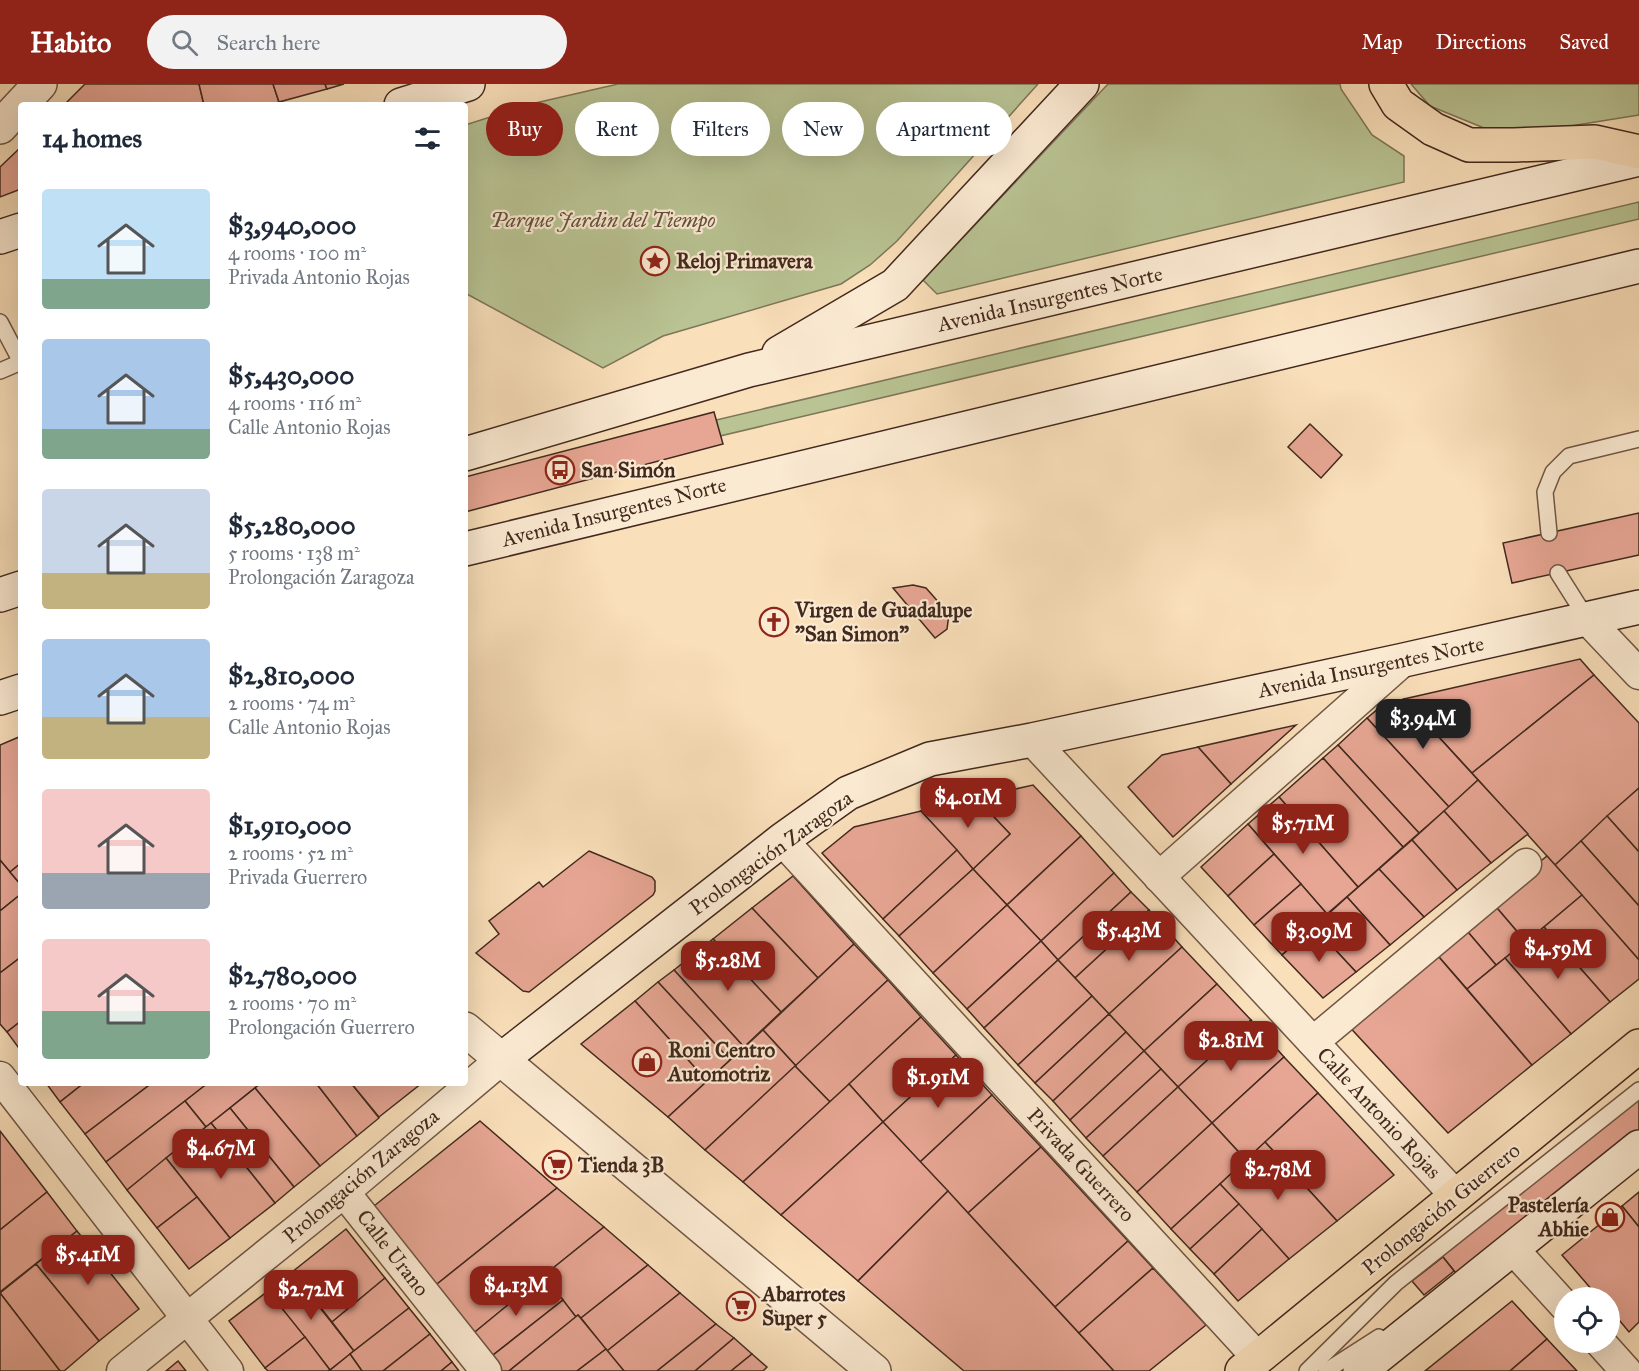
<!DOCTYPE html>
<meta charset="utf-8">
<style>
body{margin:0;font-family:"IM FELL Great Primer",serif;background:#f2f2f3;color:#1f2937;height:100vh;display:flex;flex-direction:column;font-size:22px;white-space:nowrap}
*{box-sizing:border-box;margin:0}
p{font-size:20px;color:#747a83}
.icon{flex:none;width:33px;height:33px;fill:none;stroke:currentColor;stroke-width:2;stroke-linecap:round;stroke-linejoin:round}
.map{position:relative;flex:1;overflow:hidden}
.details{position:absolute;left:18px;top:18px;width:450px;height:984px;display:flex;flex-direction:column;background:#fff;border-radius:6px;box-shadow:0 6px 24px #0002}
.details>*{flex:none}
.top-card{position:absolute;left:486px;top:18px;width:570px;height:54px;display:flex;gap:12px}
.tools{position:absolute;left:1554px;top:1203px;display:grid;gap:12px}
.tools a{display:grid;place-items:center;width:66px;height:66px;border-radius:50%;background:#fff;box-shadow:0 6px 24px #0002;font-size:30px}
.price{position:absolute;translate:-50% -51px;padding:0 14px;border-radius:12px;background:#8f2418;color:#fff;font-size:20px;line-height:39px;filter:drop-shadow(0 2px 3px #0008)}
.price::after{content:'';position:absolute;left:50%;top:36px;width:18px;height:14px;margin-left:-9px;background:inherit;clip-path:polygon(0 0,100% 0,50% 100%)}
.price.active{background:#222;color:#fff}
ul{padding:0;list-style:none}
li{display:flex;align-items:center;gap:18px;height:150px;padding:0 24px}
li span{display:grid;place-items:center;flex:none;width:168px;height:120px;border-radius:6px;color:#555}
li>.icon{margin-inline-start:auto}
span .icon{width:72px;height:72px;fill:#fffc;stroke-width:1}
li b{font-size:26px}
h2{display:flex;justify-content:space-between;align-items:center;height:72px;padding:0 24px;font-size:26px}
.chip{padding:0 21px;border-radius:27px;background:#fff;box-shadow:0 6px 24px #0002;font-size:21px;line-height:54px}
.chip.active{background:#8f2418;color:#fff}
header{display:flex;align-items:center;gap:36px;box-sizing:border-box;height:84px;padding:0 30px;background:#8f2418;color:#fff}
header strong{font-size:28px}
nav{display:flex;gap:33px;margin-inline-start:auto;font-size:21px}
.search{width:420px;height:54px;background:#f2f2f3;display:flex;align-items:center;gap:15px;box-sizing:border-box;padding:0 21px;border-radius:33px;color:#747a83;font-size:22px}
.map>svg:first-child{display:block}
.green{fill:#b9c393;stroke:#7e7658;stroke-width:1.5}
.building{fill:#e7a694;stroke:#42291e;stroke-width:1.5}
.lines{fill:none;stroke-linecap:round;stroke-linejoin:round}
.service-casing{stroke:#705645;stroke-width:18}
.minor-casing{stroke:#705645;stroke-width:33}
.tertiary-casing{stroke:#705645;stroke-width:36}
.secondary-casing{stroke:#42291e;stroke-width:36}
.primary-casing{stroke:#42291e;stroke-width:36}
.motorway-casing{stroke:#42291e;stroke-width:36}
.service{stroke:#fbead2;stroke-width:15}
.minor{stroke:#fbead2;stroke-width:30}
.tertiary{stroke:#fbead2;stroke-width:33}
.secondary{stroke:#fbead2;stroke-width:33}
.primary{stroke:#f9dfba;stroke-width:33}
.motorway{stroke:#f9dfba;stroke-width:33}
.labels{text-anchor:middle;stroke-width:4.5;stroke-linejoin:round;paint-order:stroke}
.park-label{font-size:21px;font-style:italic;fill:#60503b;stroke:#fbead2}
.poi-label{font-size:21px;font-weight:bold;fill:#42291e;stroke:#fbead2;text-anchor:start}
.street-label{font-size:21px;fill:#42291e;stroke:#fbead2}
</style>
<header>
<strong>Habito</strong>
<div class="search"><svg class="icon" aria-label="search" viewBox="0 0 24 24"><circle cx="10" cy="10" r="6"/><path d="M15 15l6 6"/></svg>Search here</div>
<nav><a>Map</a><a>Directions</a><a>Saved</a></nav>
</header>
<div class="map">
<svg width="1639" height="1287" viewBox="0 0 1639 1287">
<rect width="100%" height="100%" fill="#f9dfba"/>
<filter id="stains"><feTurbulence type="fractalNoise" baseFrequency=".00333" numOctaves="4"/><feColorMatrix values="0 0 0 0 .2 0 0 0 0 .09 0 0 0 0 .02 0 0 0 .5 -.17"/></filter>
<radialGradient id="worn" r=".72"><stop offset=".6" stop-color="#630" stop-opacity="0"/><stop offset="1" stop-color="#630" stop-opacity=".3"/></radialGradient>
<g class="green">
<path d="M618,0h420l-141,157 -27,24 -29,19 -178,52 -60,32 -138,-75v-168l66,-21z"/>
<path d="M1108,0h232l1,5 31,46 32,21v26l-467,112 -14,-14z"/>
<path d="M1411,0h228v31l-81,13 -30,3 -44,-3 -54,-22z"/>
<path d="M1639,118v17l-919,217 -4,-16z"/>
</g>
<g class="building">
<path d="M85,0h114l5,21h-140z"/>
<path d="M199,0h74l6,18 -8,3h-67z"/>
<path d="M273,0h52l2,5 -48,13z"/>
<path d="M325,0h19l-17,5z"/>
<path d="M21,63v42l-21,8v-30z"/>
<path d="M714,328l9,32 -258,68v-35z"/>
<path d="M1310,340l32,31 -21,23 -33,-31z"/>
<path d="M1639,429v42l-127,28 -9,-40z"/>
<path d="M913,501l13,3 23,26 -2,15 -12,9 -42,-50z"/>
<path d="M1580,575l14,16 -122,98 -68,-74z"/>
<path d="M1594,591l45,48v65l-84,77 -83,-92z"/>
<path d="M1404,615l74,81 -29,27 -82,-89 17,-14z"/>
<path d="M1367,634l82,89 -30,26 -81,-88z"/>
<path d="M1296,641l-65,59 -33,-37z"/>
<path d="M19,653l2,2v124l-11,9 -10,-12v-115z"/>
<path d="M1338,661l81,88 -16,14 -80,-89z"/>
<path d="M1198,663l33,37 -58,53 -45,-50 34,-32z"/>
<path d="M1323,674l80,89 -45,40 -79,-90z"/>
<path d="M1478,696l50,54 -37,29 -47,-52z"/>
<path d="M1033,701l48,51 -74,69 -34,-36 37,-35 -34,-36z"/>
<path d="M1639,704v64l-32,-36z"/>
<path d="M1279,713l79,90 -31,27 -79,-90z"/>
<path d="M976,714l34,36 -37,35 -52,-58z"/>
<path d="M921,727l36,39 -74,69 -61,-66 32,-26z"/>
<path d="M1444,727l47,52 -34,27 -45,-50z"/>
<path d="M1607,732l32,36v54l-58,-65z"/>
<path d="M1248,740l26,30 -46,42 -27,-29z"/>
<path d="M1081,752l33,37 -73,68 -34,-36z"/>
<path d="M1412,756l45,50 -33,27 -45,-48z"/>
<path d="M1581,757l58,65v54l-84,-95z"/>
<path d="M957,766l16,19 -74,67 -16,-17z"/>
<path d="M589,767l63,26 3,4v10l-2,4 -124,97 -6,-1 -47,-38 23,-19 -10,-13 50,-39 4,5z"/>
<path d="M1274,770l27,30 -47,41 -26,-29z"/>
<path d="M1547,772l35,39 -56,47 -35,-41z"/>
<path d="M0,776l21,25v9l-21,17z"/>
<path d="M21,779v22l-11,-13z"/>
<path d="M973,785l34,36 -74,68 -34,-37z"/>
<path d="M1379,785l45,48 -34,28 -43,-48z"/>
<path d="M1114,789l17,19 -73,68 -17,-19z"/>
<path d="M793,792l61,68 -36,34 -66,-70z"/>
<path d="M1301,800l26,30 -45,41 -28,-30z"/>
<path d="M1131,808l18,18 -74,68 -17,-18z"/>
<path d="M21,810v63l-21,16v-62z"/>
<path d="M1582,811l57,65v19l-29,23 -66,-75z"/>
<path d="M1347,813l43,48 -34,27 -42,-45z"/>
<path d="M1491,817l35,41 -30,23 -34,-40z"/>
<path d="M1007,821l34,36 -74,68 -34,-36z"/>
<path d="M752,824l66,70 -37,34 -68,-73z"/>
<path d="M1149,826l33,37 -73,67 -34,-36z"/>
<path d="M1462,841l34,40 -29,24 -35,-40z"/>
<path d="M1314,843l42,45 -33,26 -41,-43z"/>
<path d="M1544,843l66,75 -39,32 -66,-76z"/>
<path d="M713,855l68,73 -37,35 -70,-77z"/>
<path d="M1041,857l17,19 -74,68 -17,-19z"/>
<path d="M854,860l34,36 -92,86 -33,-36z"/>
<path d="M1182,863l35,37 -73,67 -35,-37z"/>
<path d="M1432,865l100,116 -84,68 -104,-112z"/>
<path d="M21,873v64l-14,11 -7,-8v-51z"/>
<path d="M1505,874l66,76 -39,31 -65,-76z"/>
<path d="M1058,876l34,36 -74,69 -34,-37z"/>
<path d="M674,886l70,77 -14,13 -72,-78z"/>
<path d="M888,896l33,37 -91,85 -35,-36z"/>
<path d="M658,898l72,78 -23,21 -72,-80z"/>
<path d="M1217,900l34,36 -73,67 -34,-36z"/>
<path d="M1092,912l17,18 -74,69 -17,-18z"/>
<path d="M635,917l72,80 -39,36 -87,-73z"/>
<path d="M1109,930l17,18 -73,69 -18,-18z"/>
<path d="M921,933l35,38 -73,67 -34,-38z"/>
<path d="M1251,936l33,37 -72,66 -34,-36z"/>
<path d="M21,937v30l-14,-19z"/>
<path d="M763,946l33,36 -91,84 -37,-33z"/>
<path d="M1126,948l18,19 -74,69 -17,-19z"/>
<path d="M1144,967l17,18 -75,69 -16,-18z"/>
<path d="M956,971l36,40 -72,67 -37,-40z"/>
<path d="M1284,973l34,36 -72,67 -34,-37z"/>
<path d="M795,982l35,36 -87,80 -38,-32z"/>
<path d="M1161,985l17,18 -75,69 -17,-18z"/>
<path d="M46,999h38l-24,19z"/>
<path d="M84,999h68l-67,51 -25,-32z"/>
<path d="M152,999l55,1 -101,78 -21,-28z"/>
<path d="M208,999h53l-55,44 -21,-26z"/>
<path d="M261,999h55l41,53 -37,30 -65,-78z"/>
<path d="M316,999h35l28,35 -22,18z"/>
<path d="M351,999h71l-43,34z"/>
<path d="M849,1000l34,38 -102,93 -38,-33z"/>
<path d="M1178,1003l34,36 -75,69 -34,-36z"/>
<path d="M255,1004l65,78 -26,21 -64,-79z"/>
<path d="M1639,1007v44l-179,143 -22,-27z"/>
<path d="M1318,1009l76,82 -57,46 -72,-79z"/>
<path d="M992,1011l49,52 -73,66 -48,-51z"/>
<path d="M185,1017l21,26 -79,63 -21,-28z"/>
<path d="M230,1024l64,79 -19,16 -64,-80z"/>
<path d="M480,1037l77,67 -125,100 -63,-78z"/>
<path d="M883,1038l65,69 -90,90 -77,-66z"/>
<path d="M211,1039l64,80 -45,35 -64,-80z"/>
<path d="M1212,1039l34,37 -75,69 -34,-37z"/>
<path d="M0,1047l47,61 -47,38z"/>
<path d="M1265,1058l72,79 -48,38 -69,-75z"/>
<path d="M1041,1063l87,94 -73,66 -87,-94z"/>
<path d="M166,1074l31,39 -40,31 -30,-38z"/>
<path d="M1220,1100l19,20 -49,45 -19,-20z"/>
<path d="M557,1104l47,39 -134,109 -38,-48z"/>
<path d="M948,1107l20,22 146,158h-150l-106,-90z"/>
<path d="M47,1108l30,39 -77,61v-62z"/>
<path d="M1639,1108v35l-17,-21z"/>
<path d="M197,1113l33,41 -41,31 -32,-41z"/>
<path d="M1239,1120l23,25 -48,45 -24,-25z"/>
<path d="M1622,1122l17,21v95l-10,10 -19,-23v-11h-11l-37,-43z"/>
<path d="M604,1143l44,38 -67,53 -3,-3 -2,2 -33,-41z"/>
<path d="M346,1145l39,49 -53,44 -40,-50z"/>
<path d="M1262,1145l27,30 -51,42 -24,-27z"/>
<path d="M77,1147l62,78 -40,32 -63,-77z"/>
<path d="M1128,1157l25,27 -74,65 -24,-26z"/>
<path d="M1443,1173l11,14 -30,24 -12,-14z"/>
<path d="M36,1180l63,77 -35,30h-4l-60,-78z"/>
<path d="M648,1181l32,28 -73,58 -26,-33z"/>
<path d="M1153,1184l53,57 -57,46h-35l-35,-38z"/>
<path d="M292,1188l62,79 -24,19 -62,-79z"/>
<path d="M543,1192l20,24 -75,59 -18,-23z"/>
<path d="M385,1194l24,30 -55,43 -22,-29z"/>
<path d="M268,1207l37,46 -40,31 -36,-47z"/>
<path d="M0,1209l60,78h-60z"/>
<path d="M680,1209l36,31 -59,47h-33l-17,-20z"/>
<path d="M563,1216l13,17 -67,54h-12l-9,-12z"/>
<path d="M1512,1217l35,38 -37,32h-85z"/>
<path d="M409,1224l21,26 -47,37h-21l-12,-17z"/>
<path d="M578,1231l28,34 -29,22h-68z"/>
<path d="M716,1240l18,14 -39,33h-38z"/>
<path d="M430,1250l22,28 -11,9h-58z"/>
<path d="M305,1253l25,33 -2,1h-60l-3,-3z"/>
<path d="M734,1254l18,16 -21,17h-36z"/>
<path d="M1547,1255l30,32h-67z"/>
<path d="M606,1265l18,22h-47z"/>
<path d="M350,1270l12,17h-34l2,-1z"/>
<path d="M752,1270l15,13 -4,4h-32z"/>
<path d="M178,1277l8,10h-20z"/>
<path d="M452,1278l7,9h-18z"/>
</g>
<g class="lines">
<g class="service-casing">
<g id="service">
<path d="M0,238l21,40 -21,9"/>
<path d="M1549,449l-4,-41 8,-20 16,-16 70,-17"/>
<path d="M1558,489l29,46"/>
<path d="M1307,1287l89,-88 243,-193"/>
<path d="M1326,1287l53,-34"/>
</g>
</g>
<g class="minor-casing">
<g id="minor">
<path d="M1587,535l52,55"/>
<path d="M1032,656l424,456"/>
<path d="M782,756l476,518"/>
<path d="M1159,793l245,-217"/>
<path d="M1313,958l213,-178"/>
<path d="M0,993l228,294"/>
<path d="M344,1108l142,179"/>
<path d="M1513,1165l51,56"/>
<path d="M1600,1258l26,29"/>
<path d="M122,1287l222,-179 158,-133"/>
</g>
</g>
<g class="tertiary-casing">
<g id="tertiary">
<path d="M0,43l40,-43"/>
<path d="M465,945l409,342"/>
</g>
</g>
<g class="secondary-casing">
<g id="secondary">
<path d="M401,21l67,-21"/>
<path d="M0,153l21,-7"/>
<path d="M779,269l116,-68 187,-201"/>
<path d="M465,370l284,-84 890,-211"/>
<path d="M465,465l1174,-283"/>
<path d="M0,511l21,-7"/>
<path d="M0,614l21,-7"/>
<path d="M502,975l280,-219 66,-47 82,-34 102,-19 372,-80 235,-53"/>
<path d="M1360,1287l279,-224"/>
</g>
</g>
<g class="primary-casing">
<path id="primary" d="M1242,1287l397,-325"/>
</g>
<g class="motorway-casing">
<path id="motorway" d="M1386,0l12,20 35,25 36,16h45l81,-3 44,10"/>
</g>
<use href="#service" class="service"/>
<use href="#minor" class="minor"/>
<use href="#tertiary" class="tertiary"/>
<use href="#secondary" class="secondary"/>
<use href="#primary" class="primary"/>
<use href="#motorway" class="motorway"/>
</g>
<defs>
<g id="sight-ring" transform="scale(1.5)"><circle r="9.5" fill="#fbead2" stroke="#8f2418" stroke-width="1.5"/><path d="M0-6L1.8-2.2L6-1.7L2.9 1.2L3.7 5.4L0 3.3L-3.7 5.4L-2.9 1.2L-6-1.7L-1.8-2.2Z" fill="#8f2418"/></g>
<g id="bus-ring" transform="scale(1.5)"><circle r="9.5" fill="#fbead2" stroke="#8f2418" stroke-width="1.5"/><path d="M-5-6H5V4H4V6H2V4H-2V6H-4V4H-5ZM-3.5-4V0h7V-4ZM-3.5 1.2v1.5H-2V1.2ZM2 1.2v1.5H3.5V1.2Z" fill="#8f2418"/></g>
<g id="church-ring" transform="scale(1.5)"><circle r="9.5" fill="#fbead2" stroke="#8f2418" stroke-width="1.5"/><path d="M-1.2-6h2.4v3.5h3.3v2.4h-3.3V6h-2.4V-.1h-3.3v-2.4h3.3Z" fill="#8f2418"/></g>
<g id="shop-ring" transform="scale(1.5)"><circle r="9.5" fill="#fbead2" stroke="#8f2418" stroke-width="1.5"/><path d="M-5-2.5h2.3a2.7 3.5 0 0 1 5.4 0H5L5.5 6h-11ZM-1.5-2.5h3a1.5 2.3 0 0 0-3 0Z" fill="#8f2418"/></g>
<g id="supermarket-ring" transform="scale(1.5)"><circle r="9.5" fill="#fbead2" stroke="#8f2418" stroke-width="1.5"/><path d="M-6-5.5h2.5l.6 2H6L4.5 2H-2.5L-4.4-4H-6ZM-1.5 3.2a1.3 1.3 0 1 0 .1 0ZM3 3.2a1.3 1.3 0 1 0 .1 0Z" fill="#8f2418"/></g>
</defs>
<g fill-rule="evenodd">
<use href="#sight-ring" x="655" y="177"/>
<use href="#bus-ring" x="560" y="386"/>
<use href="#church-ring" x="774" y="538"/>
<use href="#shop-ring" x="647" y="978"/>
<use href="#supermarket-ring" x="557" y="1081"/>
<use href="#shop-ring" x="1610" y="1133"/>
<use href="#supermarket-ring" x="741" y="1222"/>
</g>
<g class="labels">
<g class="park-label">
<text x="603" y="143">Parque Jardin del Tiempo</text>
</g>
<g class="poi-label">
<text x="676" y="184">Reloj Primavera</text>
<text x="581" y="393">San Simón</text>
<text x="795" y="533">Virgen de Guadalupe<tspan x="795" dy="24">"San Simon"</tspan></text>
<text x="668" y="973">Roni Centro<tspan x="668" dy="24">Automotriz</tspan></text>
<text x="578" y="1088">Tienda 3B</text>
<text x="1589" y="1128" text-anchor="end">Pastelería<tspan x="1589" dy="24">Abhie</tspan></text>
<text x="762" y="1217">Abarrotes<tspan x="762" dy="24">Super 5</tspan></text>
</g>
<g class="street-label">
<text transform="translate(1050 215) rotate(-13)" y="7">Avenida Insurgentes Norte</text>
<text transform="translate(614 428) rotate(-14)" y="7">Avenida Insurgentes Norte</text>
<text transform="translate(1371 583) rotate(-12)" y="7">Avenida Insurgentes Norte</text>
<text transform="translate(771 769) rotate(-36)" y="7">Prolongación Zaragoza</text>
<text transform="translate(1379 1029) rotate(47)" y="7">Calle Antonio Rojas</text>
<text transform="translate(1081 1081) rotate(47)" y="7">Privada Guerrero</text>
<text transform="translate(361 1092) rotate(-40)" y="7">Prolongación Zaragoza</text>
<text transform="translate(1441 1125) rotate(-39)" y="7">Prolongación Guerrero</text>
<text transform="translate(393 1169) rotate(52)" y="7">Calle Urano</text>
</g>
</g>
<rect width="100%" height="100%" filter="url(#stains)"/>
<rect width="100%" height="100%" fill="url(#worn)"/>
</svg>
<div class="tools">
<a><svg class="icon" aria-label="locate" viewBox="0 0 24 24"><circle cx="12" cy="12" r="6"/><path d="M12 2v4M12 18v4M2 12h4M18 12h4"/></svg></a>
</div>
<b class="price active" style="left:1423px;top:666px">$3.94M</b>
<b class="price" style="left:968px;top:745px">$4.01M</b>
<b class="price" style="left:1303px;top:771px">$5.71M</b>
<b class="price" style="left:1129px;top:878px">$5.43M</b>
<b class="price" style="left:1319px;top:879px">$3.09M</b>
<b class="price" style="left:1558px;top:896px">$4.59M</b>
<b class="price" style="left:728px;top:908px">$5.28M</b>
<b class="price" style="left:1231px;top:988px">$2.81M</b>
<b class="price" style="left:938px;top:1025px">$1.91M</b>
<b class="price" style="left:221px;top:1096px">$4.67M</b>
<b class="price" style="left:1278px;top:1117px">$2.78M</b>
<b class="price" style="left:88px;top:1202px">$5.41M</b>
<b class="price" style="left:516px;top:1233px">$4.13M</b>
<b class="price" style="left:311px;top:1237px">$2.72M</b>
<div class="top-card">
<a class="chip active">Buy</a>
<a class="chip">Rent</a>
<a class="chip">Filters</a>
<a class="chip">New</a>
<a class="chip">Apartment</a>
</div>
<section class="details">
<h2>14 homes<svg class="icon" aria-label="filters" viewBox="0 0 24 24"><path d="M4 7h16M4 17h16"/><circle cx="9" cy="7" r="2"/><circle cx="15" cy="17" r="2"/></svg></h2>
<ul>
<li><span style="background:linear-gradient(#bfe0f5 75%,#7fa58c 0)"><svg class="icon" aria-label="home" viewBox="0 0 24 24"><path d="M3 11l9-7 9 7M6 9v11h12V9"/></svg></span><div><b>$3,940,000</b><p>4 rooms · 100 m²</p><p>Privada Antonio Rojas</p></div></li>
<li><span style="background:linear-gradient(#a9c7e8 75%,#7fa58c 0)"><svg class="icon" aria-label="home" viewBox="0 0 24 24"><path d="M3 11l9-7 9 7M6 9v11h12V9"/></svg></span><div><b>$5,430,000</b><p>4 rooms · 116 m²</p><p>Calle Antonio Rojas</p></div></li>
<li><span style="background:linear-gradient(#c9d6e8 70%,#c2b280 0)"><svg class="icon" aria-label="home" viewBox="0 0 24 24"><path d="M3 11l9-7 9 7M6 9v11h12V9"/></svg></span><div><b>$5,280,000</b><p>5 rooms · 138 m²</p><p>Prolongación Zaragoza</p></div></li>
<li><span style="background:linear-gradient(#a9c7e8 65%,#c2b280 0)"><svg class="icon" aria-label="home" viewBox="0 0 24 24"><path d="M3 11l9-7 9 7M6 9v11h12V9"/></svg></span><div><b>$2,810,000</b><p>2 rooms · 74 m²</p><p>Calle Antonio Rojas</p></div></li>
<li><span style="background:linear-gradient(#f6c9c9 70%,#9aa5b1 0)"><svg class="icon" aria-label="home" viewBox="0 0 24 24"><path d="M3 11l9-7 9 7M6 9v11h12V9"/></svg></span><div><b>$1,910,000</b><p>2 rooms · 52 m²</p><p>Privada Guerrero</p></div></li>
<li><span style="background:linear-gradient(#f6c9c9 60%,#7fa58c 0)"><svg class="icon" aria-label="home" viewBox="0 0 24 24"><path d="M3 11l9-7 9 7M6 9v11h12V9"/></svg></span><div><b>$2,780,000</b><p>2 rooms · 70 m²</p><p>Prolongación Guerrero</p></div></li>
</ul>
</section>
</div>
